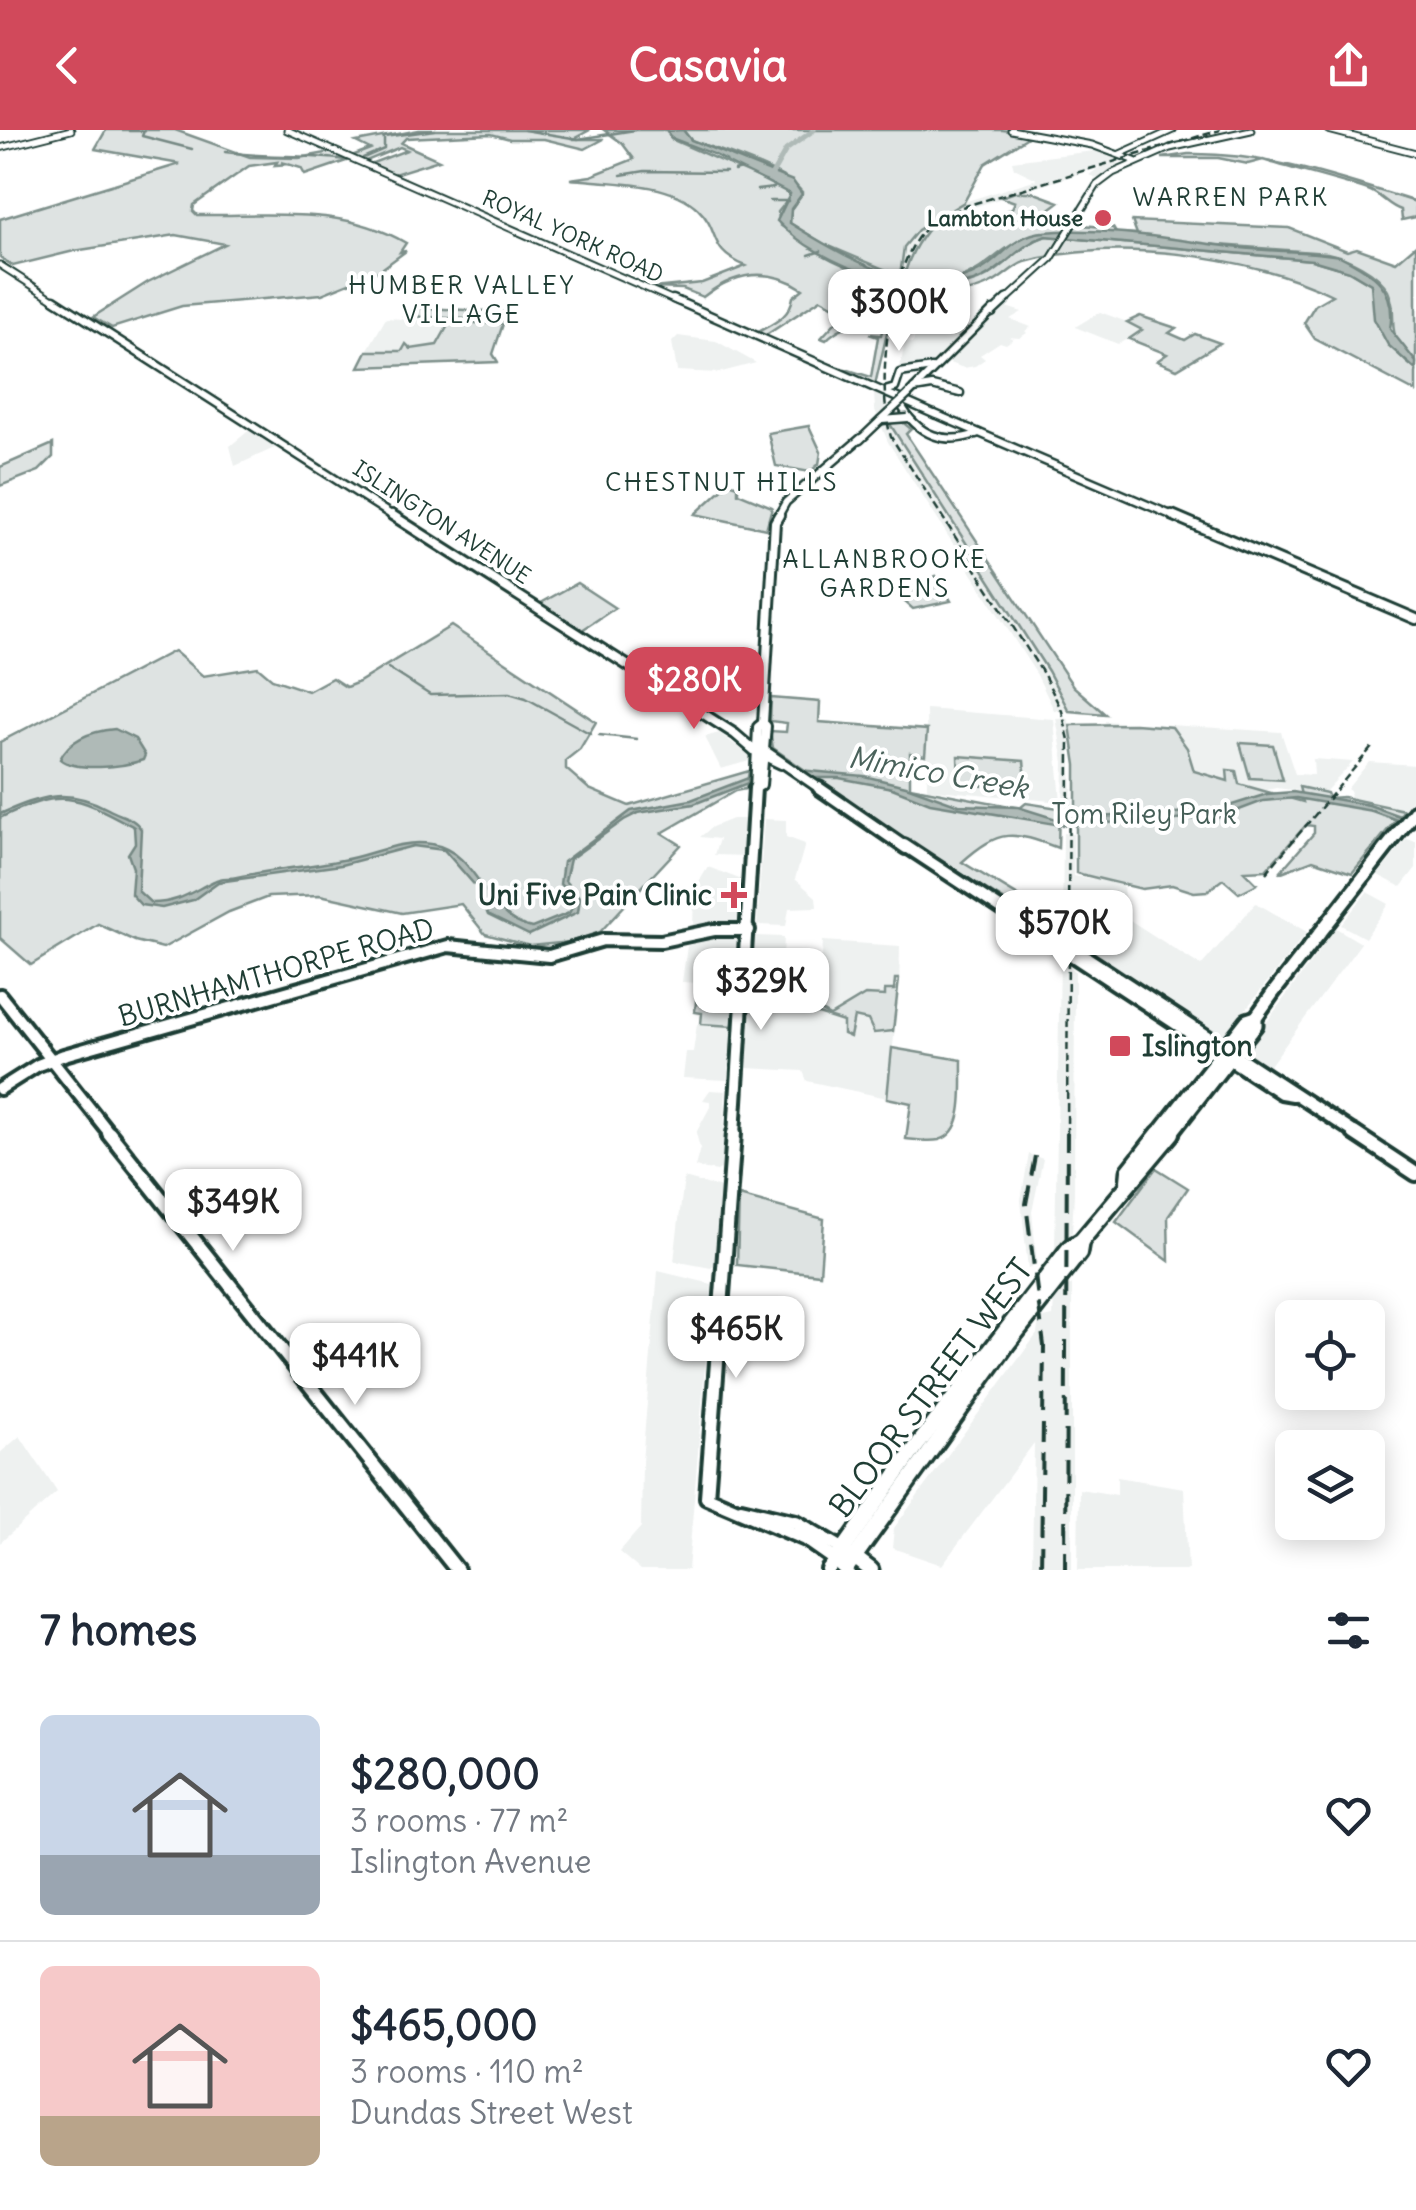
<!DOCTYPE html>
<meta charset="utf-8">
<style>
body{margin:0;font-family:Delius,sans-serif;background:#f6f6f7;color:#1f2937;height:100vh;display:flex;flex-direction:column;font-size:38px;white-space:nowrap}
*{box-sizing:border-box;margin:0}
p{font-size:32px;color:#747a83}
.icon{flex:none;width:55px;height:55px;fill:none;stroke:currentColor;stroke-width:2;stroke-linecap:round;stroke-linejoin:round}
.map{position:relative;height:1440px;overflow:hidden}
.side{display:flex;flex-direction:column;background:#fff;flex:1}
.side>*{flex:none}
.fabs{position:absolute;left:1275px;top:1170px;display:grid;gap:20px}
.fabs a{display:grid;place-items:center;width:110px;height:110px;border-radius:15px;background:#fff;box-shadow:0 5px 25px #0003;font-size:50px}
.price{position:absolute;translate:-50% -85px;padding:0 22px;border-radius:20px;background:#fff;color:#222;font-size:32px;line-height:65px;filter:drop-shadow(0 2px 5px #0008)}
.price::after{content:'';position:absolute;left:50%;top:60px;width:30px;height:22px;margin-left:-15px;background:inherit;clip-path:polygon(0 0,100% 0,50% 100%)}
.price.active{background:#d1495b;color:#fff}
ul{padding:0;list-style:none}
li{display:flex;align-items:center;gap:30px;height:250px;padding:0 40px}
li+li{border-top:2px solid #e0e1e3}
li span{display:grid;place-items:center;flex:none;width:280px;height:200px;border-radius:15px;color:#555}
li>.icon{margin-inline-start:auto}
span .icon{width:120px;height:120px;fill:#fffc;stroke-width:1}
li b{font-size:42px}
h2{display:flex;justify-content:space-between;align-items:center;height:120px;padding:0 40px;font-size:42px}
header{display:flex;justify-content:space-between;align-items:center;height:130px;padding:0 40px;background:#d1495b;color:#fff;font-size:45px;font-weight:700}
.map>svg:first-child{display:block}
.built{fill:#eef1f0}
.green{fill:#dee3e2;stroke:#7e908b;stroke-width:2.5}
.water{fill:#afbab7;stroke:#758883;stroke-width:2.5}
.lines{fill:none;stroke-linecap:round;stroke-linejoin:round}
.stream{stroke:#758883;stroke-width:2.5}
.river{stroke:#afbab7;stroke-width:5}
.secondary-far4-casing{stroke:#1f3d34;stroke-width:9}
.secondary-far3-casing{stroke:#1f3d34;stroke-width:11}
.secondary-far2-casing{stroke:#1f3d34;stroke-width:14}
.secondary-far1-casing{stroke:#1f3d34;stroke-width:18}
.secondary-casing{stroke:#1f3d34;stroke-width:20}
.primary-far2-casing{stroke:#1f3d34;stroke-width:9}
.primary-far1-casing{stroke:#1f3d34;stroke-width:19}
.primary-casing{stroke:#1f3d34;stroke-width:21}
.secondary-far4{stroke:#fff;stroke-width:5}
.secondary-far3{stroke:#fff;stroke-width:6}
.secondary-far2{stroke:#fff;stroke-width:8}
.secondary-far1{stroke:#fff;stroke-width:10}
.secondary{stroke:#fff;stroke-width:12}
.primary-far2{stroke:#fff;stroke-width:5}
.primary-far1{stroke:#fff;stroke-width:11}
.primary{stroke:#fff;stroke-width:14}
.rail-far1{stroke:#1f3d34;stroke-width:2.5;stroke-dasharray:8 4;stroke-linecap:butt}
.rail{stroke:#1f3d34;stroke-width:4;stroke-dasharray:20 10;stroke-linecap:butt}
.secondary-bridge-casing{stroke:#1f3d34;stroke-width:11;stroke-linecap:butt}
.secondary-bridge{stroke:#fff;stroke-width:6}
.poi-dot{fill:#d1495b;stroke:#fff;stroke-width:4}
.labels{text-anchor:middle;stroke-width:8;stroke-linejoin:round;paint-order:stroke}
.far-poi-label{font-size:22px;font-weight:bold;fill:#1f3d34;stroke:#fff;text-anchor:end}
.far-street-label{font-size:22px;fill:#1f3d34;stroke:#fff}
.far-neighbourhood-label{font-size:25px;letter-spacing:2.5px;fill:#1f3d34;stroke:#fff}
.park-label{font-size:28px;fill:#455e57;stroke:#fff}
.poi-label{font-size:28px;font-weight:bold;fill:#1f3d34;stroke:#fff;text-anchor:end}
.street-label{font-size:28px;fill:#1f3d34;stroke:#fff}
.water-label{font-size:30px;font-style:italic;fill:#4a625b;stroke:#fff}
.near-street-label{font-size:32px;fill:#1f3d34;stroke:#fff}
</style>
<header><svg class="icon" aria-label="back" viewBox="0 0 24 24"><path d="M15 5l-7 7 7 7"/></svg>Casavia<svg class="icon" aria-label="share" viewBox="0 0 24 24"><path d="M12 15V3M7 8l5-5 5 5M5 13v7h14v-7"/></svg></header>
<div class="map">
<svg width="1416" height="1440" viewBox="0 0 1416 1440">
<rect width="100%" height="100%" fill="#fff"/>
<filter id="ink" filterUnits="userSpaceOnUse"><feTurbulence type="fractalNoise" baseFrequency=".01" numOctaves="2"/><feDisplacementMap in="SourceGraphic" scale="20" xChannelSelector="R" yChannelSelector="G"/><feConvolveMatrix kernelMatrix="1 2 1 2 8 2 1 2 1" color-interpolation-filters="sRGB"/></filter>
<g filter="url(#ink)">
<g class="built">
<path d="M1102,20l24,8 -12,4 8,3 -23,14 -10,-4 11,-8 -151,48 -21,16 -17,22 -5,14h-4l2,-20 27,-29 33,-16 73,-23 -23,-11 -2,-7z"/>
<path d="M1006,177l16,5 -12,7 21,8 -6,4 2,2 -8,5 -10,-1 4,2 -7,5 -6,-2 -20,13 5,4 -10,7 -11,2 -18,-6z"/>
<path d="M1100,182l27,10 16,9 -25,13 -43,-17z"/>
<path d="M386,188l64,4 -13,23 -46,7 -24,-1z"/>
<path d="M943,189l27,9 -46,41 -24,-2 5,-25 8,1 4,-12h11z"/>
<path d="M678,206l38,5 40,22 -38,10 -41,-2 -5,-29z"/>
<path d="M874,263l9,4 5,24 10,18 150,232 21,40 -15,-1 -17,-35 -149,-233 -13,-32z"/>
<path d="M252,298l29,17 -46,21 -5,-20z"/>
<path d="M926,579l128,10 7,83 -134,-13z"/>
<path d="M1056,588l13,1 4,91 -10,-1 1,-47z"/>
<path d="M1105,591l176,11 14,42 19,1 -1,-16 40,3 -30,32 -47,-6 -89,19 -66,3z"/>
<path d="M719,603l30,22v6l-28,8 -16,-32z"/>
<path d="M1369,632l47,3v30l-13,15 -55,-12 3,-6 -4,-3z"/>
<path d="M732,689h16l-2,37 -32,-1 5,-16 -19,-2 12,-10z"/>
<path d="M764,689l22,1v17l19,7 -10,35 21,18 1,10 -28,1 -3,18 -29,-1z"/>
<path d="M1063,703l10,1v42l50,7 2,34 76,49 55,-63 51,29 -81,102h-11l-153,-99z"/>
<path d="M1407,709l9,3v26l-15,19 -23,-12z"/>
<path d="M708,737l34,13 -4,44 -45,4 1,-38z"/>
<path d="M1367,762l22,12 -24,34 -24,-13z"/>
<path d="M1336,798l25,15 -93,125 -20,-13 -2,-5z"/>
<path d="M715,806h24l-4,57 -38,-2 1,-8 -16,-1 5,-36z"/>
<path d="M755,806l29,1 -1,19 10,2v14l28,1 2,-32 77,5 -1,47 -12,105 -80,-17 -4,-10 -56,-3z"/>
<path d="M1060,828l15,13 -1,223 -2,38 -17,18z"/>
<path d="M697,894l36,2 -6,54 -44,-2 3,-26h7z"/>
<path d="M710,960l16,1 -4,77 -5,3 -22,-4 5,-19 -4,-15 14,-26v-6l-7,-1z"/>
<path d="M1029,1024l14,5 -11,53 5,51 -9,6 -7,-69z"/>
<path d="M684,1048l37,10 -5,75 -5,5 -37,-7z"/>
<path d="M658,1141l54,13 -24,286h-48l-21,-18 22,-25 1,-65z"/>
<path d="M1072,1154v286h-40l2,-127 -92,122 -50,-17 2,-20 143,-194 2,-15 14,-3 1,-18z"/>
<path d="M20,1306l37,56 -57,51v-90z"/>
<path d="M1117,1347l67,11 4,82h-110l1,-81 38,6z"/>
</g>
<g class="green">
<path d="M106,0h69l75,27 49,1 32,-6 18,8 -44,15 -4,-7 -20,-6 8,2 -14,1 2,-3 -28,4 -55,39 -1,6 4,4c71,1 145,-10 209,28l-6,9 6,-1 -27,20 -57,23 -140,12 -70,22 -19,-11 55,-35 77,-38 -49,-9 -102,16 -61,15 -13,-9v-38l180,-55 -85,-15z"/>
<path d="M419,0h171l-17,9h31l-19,10 -41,-10h-34l-19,-5 -85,4 -5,5 38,17 -48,15 -21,-11 37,-14 -7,-3 -36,15 -12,-6 18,-7 -14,-7z"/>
<path d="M604,0h64l3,9 114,50 6,7 -13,16 2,13 36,24 82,36 -23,100 -46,-21 42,13 7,-40 -9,-3 12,1 6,-24 -3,-8 -19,4 2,5 10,2 -1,7c-21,4 -34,3 -50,19l-5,-2 24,-26 -24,-13 -55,36 -8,-3c16,-9 32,-15 35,-35l10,-8c-34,-22 -68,-17 -100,8l-20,-8 -30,-1 49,-5 44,-17c-40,-16 -24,-34 -48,-57 -28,-28 -90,-26 -128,-30l21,-3 43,-17 -12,-16z"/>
<path d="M683,0h320l28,5 -46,29 -21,38 -46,28 -14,17 -4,29 -76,-32 -34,-21 1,-14 11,-17c-19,-23 -80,-40 -111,-52z"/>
<path d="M1188,24c78,-2 153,25 228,48v15l-14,3 -1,-10c-13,-4 -19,-15 -33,-20 -35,-11 -76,-21 -105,-30l-15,4 -30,-6h-56z"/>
<path d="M1015,62h17l27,10 -16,12 -8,1 9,4 -3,2 72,7 3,5 21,1 -5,-13 157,7 58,23 10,-3 39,14 20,-17v117c-36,-26 -15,-44 -28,-71 -9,-19 -42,-34 -61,-38l-285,-21c-57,14 -59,65 -138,45 5,-23 26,-63 54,-66 24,-2 28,12 54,-3l3,-6 -14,-5z"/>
<path d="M1046,106l266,24 37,11 22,13c10,37 13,62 45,86v22l-101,-53 -11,-16 11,-18 17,-10c-80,-40 -223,-58 -307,-33 -12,4 -21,15 -33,21 -27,14 -53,11 -82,12l-10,28 -5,-1 7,-37c28,4 61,6 86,-9 22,-13 33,-32 58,-40z"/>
<path d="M422,178l87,4 -5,9 -98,-5z"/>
<path d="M1140,186l36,12 -7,5 16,7 10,-6 25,9 -43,26 -20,-8 10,-7 -38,-15 13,-9 -15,-8z"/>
<path d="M450,192l53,2 -10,30 5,8 -139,5 8,-16h35l4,-7 5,5 26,-4z"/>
<path d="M900,290l11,9 -5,5 167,252 32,28 -36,-3 -21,-40 -160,-250z"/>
<path d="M809,296l12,26 -2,12 -9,8 -34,-6 -8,-33z"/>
<path d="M53,314v13l-14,14 -39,15v-19z"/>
<path d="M729,353l9,3v7l34,14 -6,22 -71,-15z"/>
<path d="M936,446l15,25 -38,8 -15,-13z"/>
<path d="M577,453l38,25 -33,22 -41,-27z"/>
<path d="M451,496l145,96 -16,27 -14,11v9l23,20 40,17 120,-35 -3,18 -11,2 -73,42 19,12 -81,87 -30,10 -40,4 -45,-12 -24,-30 -59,9 -82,-18 -52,2 -39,15 -66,36 -28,-7 -37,-17 -67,41 -31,-27v-196l174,-91 29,25 55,-9 14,12 36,12 24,-13 14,9 13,-5z"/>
<path d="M771,568l49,4 -1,20 108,8 -2,26 -15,-3v34l110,21 6,-5 33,5 -1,40c-45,-17 -58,-20 -96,14l76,46 7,9 -3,7 -135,-84 -134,-92 -3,-17 16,1 1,-9 -17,-2z"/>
<path d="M1135,594l37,3 15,21 7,23 34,10 -1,-11 9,1 3,13 64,18 -4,-15 28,6 2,5 14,-1 61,13 -52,63 -39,-13 -34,13 35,-40v-7l-8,-1 -40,45 -22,1 13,13 -18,9 -16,-14 -16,12 -13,1 -22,-7 -30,4 -66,-16v-108l-6,-40z"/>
<path d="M1240,613l33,2 10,35 -33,-2z"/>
<path d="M958,626l66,5 3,28 -68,-5z"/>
<path d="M895,849h4l-6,52 -19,2 -6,-13 -14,-3 -4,20 -7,-3v-12l-28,-9 4,-3 11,6 35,-21 20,1v-6h9z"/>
<path d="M697,861l38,2 -2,33 -32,-2 1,-11 -7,-1z"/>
<path d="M892,918l70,12c-1,22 6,73 -23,80 -10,2 -23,0 -33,-1l5,-36 -24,-5z"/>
<path d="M1156,1038l32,20 -20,29 1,44 -53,-39z"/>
<path d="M739,1066l85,23 -4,55 -83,-9z"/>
</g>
<g class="water">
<path d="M683,0l8,10 102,41 9,13 -11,15 -1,14c49,31 133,82 191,47 23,-14 34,-36 63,-38 62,-6 135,9 197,16 33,4 65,2 99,8 34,17 57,32 50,73l26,33v8l-28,-25 -14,-26 -3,-35 -22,-13 -37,-11 -266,-24c-26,8 -39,30 -63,42 -57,28 -165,-13 -206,-57l13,-27 -77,-40 -42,-16 -4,-7z"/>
<path d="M115,599l20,10 10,16 -2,5c-20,7 -67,12 -83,-1 10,-21 33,-28 55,-30z"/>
<path d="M799,640l65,6 42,10 53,19 59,2 38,12 157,-8 54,-17 26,-2 76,13 47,17v5l-44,-16 -76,-13 -33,3 -45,17 -157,7 -131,-22 -38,-15 -53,-10h-29z"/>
<path d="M748,648v5l-54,21 -56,9 -14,7 -54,39 -5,22 15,17 -2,14 -49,23 -41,-20 -10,-26 -34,-39 -31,-4 -72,19 -123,17 -25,18 -31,8 -21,-3 -10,-11 2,-26 -5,-14 7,-11 -1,-16c-58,-31 -71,-40 -134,-9v-4c41,-18 67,-27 108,-5 12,7 26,8 33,20l-3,62 13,12c28,0 40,-11 63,-22 7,-4 15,-2 23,-4 35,-8 70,-10 105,-17 31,-5 57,-21 89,-16 50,8 52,74 101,84l37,-15 7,-12 -16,-17 3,-22 68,-51 60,-11z"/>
</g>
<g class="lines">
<g class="stream">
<path d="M524,0l54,9 57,-9"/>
<path d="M129,1h15l-2,5 50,13"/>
<path d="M225,22c41,6 80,2 120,8"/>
<path d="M363,28l21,-9v-12l51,-7"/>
<path d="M734,41l12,-3"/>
<path d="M621,45l24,-4 81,1"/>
<path d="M757,60l17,-2"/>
<path d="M770,71h4"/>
<path d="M775,71h13"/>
<path d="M809,125l12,-4"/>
<path d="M388,538l42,27 79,-2 17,5 65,36"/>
<path d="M599,605l38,4"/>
</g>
<g class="river">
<path d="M730,30l35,17"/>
<path d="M770,48l16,-28 28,-20"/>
</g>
<g class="secondary-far4-casing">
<g id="secondary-far4">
<path d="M287,0l391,172"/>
<path d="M1011,0l81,15 43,16"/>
<path d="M1328,0l88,23"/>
<path d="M1120,24l53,-24"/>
<path d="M0,135l58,37"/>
<path d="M1004,172l47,-43 46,-74 16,-12 57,-25 81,-18"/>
</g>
</g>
<g class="secondary-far3-casing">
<g id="secondary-far3">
<path d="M54,169l342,219"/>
<path d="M673,169l263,116"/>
<path d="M992,183l15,-14"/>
<path d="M914,259l18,-3 28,7"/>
<path d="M885,261l10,-3 5,-15 32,-5"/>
<path d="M908,265l85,-85"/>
<path d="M900,273c17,33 46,43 79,30"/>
<path d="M935,284l243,104"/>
<path d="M860,310l20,-19"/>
<path d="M777,388l9,-16 75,-64"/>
</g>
</g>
<g class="secondary-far2-casing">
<g id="secondary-far2">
<path d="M392,385l343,219 21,18 25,12"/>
<path d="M1172,385l244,104"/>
<path d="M764,620l58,40"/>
<path d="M756,658l5,-3 5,-59 -3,-3 12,-201 4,-7"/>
<path d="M755,660l3,-63 5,-4"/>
</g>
</g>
<g class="secondary-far1-casing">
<g id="secondary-far1">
<path d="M819,658l87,60"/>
<path d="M904,715l377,248 12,2"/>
<path d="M1014,785l34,17 310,203"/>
<path d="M0,865l111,140"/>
<path d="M0,959l38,-24 26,-10 384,-109 101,10 54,-16 58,1 53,-11h35"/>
<path d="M734,1005l21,-347"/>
</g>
</g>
<g class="secondary-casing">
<g id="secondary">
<path d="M109,1003l348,437"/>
<path d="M734,1003l-27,364 99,42 30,21 -8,10"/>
<path d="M1354,1003l62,41"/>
<path d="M741,1379l55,13 48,28"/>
</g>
</g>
<g class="primary-far2-casing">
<path id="primary-far2" d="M0,18l71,-18"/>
</g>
<g class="primary-far1-casing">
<g id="primary-far1">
<path d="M1157,1005l90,-115 9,-3"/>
<path d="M1170,1005l86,-110v-8l17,-24 143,-183"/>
</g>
</g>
<g class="primary-casing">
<g id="primary">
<path d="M1128,1051l1,-10 30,-38"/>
<path d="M853,1426l18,14"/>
<path d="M846,1439l162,-226 71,-90 2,-12"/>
<path d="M847,1440l-11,-10 80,-113 154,-200 11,-6 91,-108"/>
</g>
</g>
<use href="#secondary-far4" class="secondary-far4"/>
<use href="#secondary-far3" class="secondary-far3"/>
<use href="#secondary-far2" class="secondary-far2"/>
<use href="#secondary-far1" class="secondary-far1"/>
<use href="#secondary" class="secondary"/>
<use href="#primary-far2" class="primary-far2"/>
<use href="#primary-far1" class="primary-far1"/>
<use href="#primary" class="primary"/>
<g class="rail-far1">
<path d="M1266,743l107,-127"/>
<path d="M1067,1005l2,-395 -7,-29 -18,-36 -153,-238c-15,-50 -3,-164 31,-205 9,-11 28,-18 40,-25l258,-77"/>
</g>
<g class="rail">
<path d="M1035,1026l-9,48 18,142 -3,224"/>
<path d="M1065,1440l2,-437"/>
</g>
<g class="secondary-bridge-casing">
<g id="secondary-bridge">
<path d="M882,290l26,-2"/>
<path d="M880,291l28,-26"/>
</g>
</g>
<use href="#secondary-bridge" class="secondary-bridge"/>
</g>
</g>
<g class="poi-dot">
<circle cx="1103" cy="88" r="10"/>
<path d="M729 750h10v10h10v10h-10v10h-10v-10h-10v-10h10z"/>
<rect x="1108" y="904" width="24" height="24" rx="5"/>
</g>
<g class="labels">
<g class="far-poi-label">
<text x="1083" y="96">Lambton House</text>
</g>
<g class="far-street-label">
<text transform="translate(573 106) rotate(24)" y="8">ROYAL YORK ROAD</text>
<text transform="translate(442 392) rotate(33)" y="8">ISLINGTON AVENUE</text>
</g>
<g class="far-neighbourhood-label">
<text x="1231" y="76">WARREN PARK</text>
<text x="462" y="164">HUMBER VALLEY<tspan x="462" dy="29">VILLAGE</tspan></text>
<text x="722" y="361">CHESTNUT HILLS</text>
<text x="885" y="438">ALLANBROOKE<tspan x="885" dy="29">GARDENS</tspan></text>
</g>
<g class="park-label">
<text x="1144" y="694">Tom Riley Park</text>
</g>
<g class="poi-label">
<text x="712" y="775">Uni Five Pain Clinic</text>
<text x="1142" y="926" text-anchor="start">Islington</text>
</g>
<g class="street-label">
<text transform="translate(276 842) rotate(-16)" y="10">BURNHAMTHORPE ROAD</text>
</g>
<g class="water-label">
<text transform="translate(938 643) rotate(10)" y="10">Mimico Creek</text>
</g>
<g class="near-street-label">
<text transform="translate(931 1258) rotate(-53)" y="11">BLOOR STREET WEST</text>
</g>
</g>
</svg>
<div class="fabs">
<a><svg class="icon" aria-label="locate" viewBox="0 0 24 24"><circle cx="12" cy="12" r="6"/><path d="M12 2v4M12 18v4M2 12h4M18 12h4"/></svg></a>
<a><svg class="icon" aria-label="layers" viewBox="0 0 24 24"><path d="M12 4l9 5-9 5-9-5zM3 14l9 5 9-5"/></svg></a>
</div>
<b class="price" style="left:899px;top:224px">$300K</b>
<b class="price active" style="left:694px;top:602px">$280K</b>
<b class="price" style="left:1064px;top:845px">$570K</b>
<b class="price" style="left:761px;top:903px">$329K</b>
<b class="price" style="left:233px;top:1124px">$349K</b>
<b class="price" style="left:736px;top:1251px">$465K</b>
<b class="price" style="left:355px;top:1278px">$441K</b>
</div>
<section class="side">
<h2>7 homes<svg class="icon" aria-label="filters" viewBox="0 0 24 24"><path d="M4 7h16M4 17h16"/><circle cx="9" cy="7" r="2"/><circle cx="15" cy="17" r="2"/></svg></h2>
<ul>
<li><span style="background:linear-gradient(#c9d6e8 70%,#9aa5b1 0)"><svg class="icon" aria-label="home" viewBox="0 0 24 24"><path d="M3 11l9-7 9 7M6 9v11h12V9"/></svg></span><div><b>$280,000</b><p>3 rooms · 77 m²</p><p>Islington Avenue</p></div><svg class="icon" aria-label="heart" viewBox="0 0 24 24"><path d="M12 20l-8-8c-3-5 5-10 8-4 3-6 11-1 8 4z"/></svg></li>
<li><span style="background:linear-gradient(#f6c9c9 75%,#b9a48a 0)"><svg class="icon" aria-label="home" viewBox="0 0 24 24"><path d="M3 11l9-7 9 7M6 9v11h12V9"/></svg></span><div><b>$465,000</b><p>3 rooms · 110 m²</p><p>Dundas Street West</p></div><svg class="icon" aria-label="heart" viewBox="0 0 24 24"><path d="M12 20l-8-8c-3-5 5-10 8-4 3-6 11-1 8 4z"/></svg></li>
</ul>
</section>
